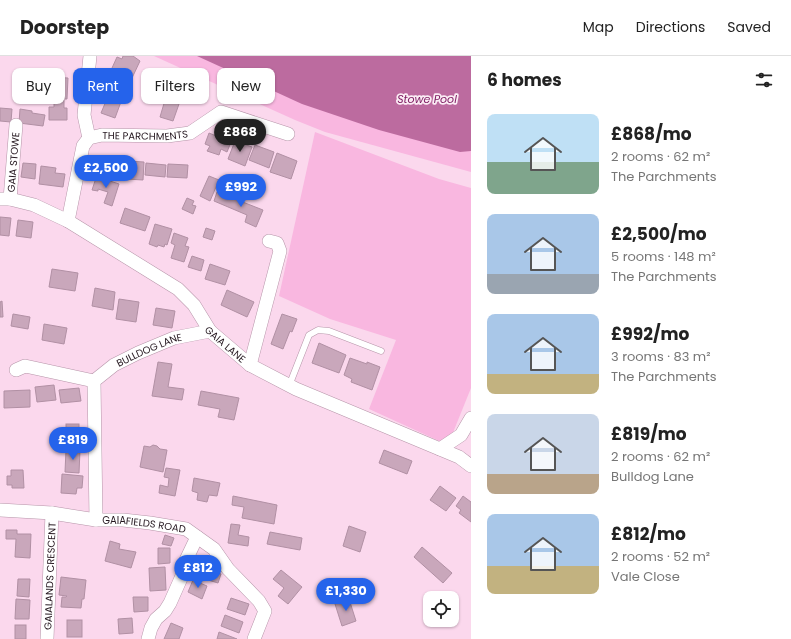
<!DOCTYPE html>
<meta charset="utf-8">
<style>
body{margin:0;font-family:Poppins,sans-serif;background:#f2f2f2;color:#222;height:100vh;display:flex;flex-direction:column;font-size:15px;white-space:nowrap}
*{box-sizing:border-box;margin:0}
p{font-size:13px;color:#767676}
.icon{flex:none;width:22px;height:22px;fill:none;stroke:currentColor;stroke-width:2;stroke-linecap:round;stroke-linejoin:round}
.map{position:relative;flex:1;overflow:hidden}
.details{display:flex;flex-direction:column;background:#fff;width:320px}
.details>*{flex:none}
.hud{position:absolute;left:12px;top:12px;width:380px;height:36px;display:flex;gap:8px}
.controls{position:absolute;left:423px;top:535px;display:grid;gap:8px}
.controls a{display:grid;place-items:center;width:36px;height:36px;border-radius:8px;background:#fff;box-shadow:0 1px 3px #0004;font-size:20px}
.price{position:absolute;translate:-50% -34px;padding:0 9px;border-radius:14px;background:#2563eb;color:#fff;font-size:13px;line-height:26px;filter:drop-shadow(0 1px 2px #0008)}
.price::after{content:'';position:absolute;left:50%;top:24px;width:12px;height:9px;margin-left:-6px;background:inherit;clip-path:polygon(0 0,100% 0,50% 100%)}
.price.selected{background:#222;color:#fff}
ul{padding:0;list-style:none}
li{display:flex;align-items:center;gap:12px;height:100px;padding:0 16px}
li span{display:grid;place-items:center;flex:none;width:112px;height:80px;border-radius:8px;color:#555}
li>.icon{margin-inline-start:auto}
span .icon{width:48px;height:48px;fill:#fffc;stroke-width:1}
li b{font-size:17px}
h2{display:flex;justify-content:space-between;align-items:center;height:48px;padding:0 16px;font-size:17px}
.tag{padding:0 14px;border-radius:8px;background:#fff;box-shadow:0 1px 3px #0004;font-size:14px;line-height:36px}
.tag.selected{background:#2563eb;color:#fff}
header{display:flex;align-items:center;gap:24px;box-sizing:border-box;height:56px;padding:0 20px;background:#fff;border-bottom:1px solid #e0e0e0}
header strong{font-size:19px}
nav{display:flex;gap:22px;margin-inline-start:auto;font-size:14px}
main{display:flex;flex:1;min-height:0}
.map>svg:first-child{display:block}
.green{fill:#f9b7e0}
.water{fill:#bc6b9f}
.building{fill:#c9a7bb;stroke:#b190a4}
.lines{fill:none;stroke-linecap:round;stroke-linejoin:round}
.lane-casing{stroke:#b695a9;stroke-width:7}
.street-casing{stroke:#b695a9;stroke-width:14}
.lane{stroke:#fff;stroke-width:6}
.street{stroke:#fff;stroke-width:13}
.labels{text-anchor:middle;stroke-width:3.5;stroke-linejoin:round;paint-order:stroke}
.street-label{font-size:10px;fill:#24171f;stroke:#fbecf4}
.water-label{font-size:11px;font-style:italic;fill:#7e1b62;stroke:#fbecf4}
</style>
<header>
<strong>Doorstep</strong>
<nav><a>Map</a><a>Directions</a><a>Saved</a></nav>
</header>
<main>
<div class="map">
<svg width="471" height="583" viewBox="0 0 471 583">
<rect width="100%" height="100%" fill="#fbd8ed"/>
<g class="green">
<path d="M154,0h317v116l-146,-40 -30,-12z"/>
<path d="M315,76l124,47 32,9v200l-23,57 -79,-36 27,-69 -66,-21 -51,-23z"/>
</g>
<path class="water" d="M197,0h274v95l-11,1 -81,-22 -77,-26z"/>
<g class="building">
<path d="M123,0h10l7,5 -8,17 -20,-10 5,-11 5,2z"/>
<path d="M114,17l12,5 -7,18 -12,-5z"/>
<path d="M49,21l19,1 -1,21h-13v-10h-5z"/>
<path d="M176,21l15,5 -6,18 -15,-5z"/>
<path d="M109,38l13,5 -7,19 -14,-5z"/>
<path d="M54,44h10v8h3v12h-18v-13h5z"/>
<path d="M165,44l14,4 -6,17 -13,-4z"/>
<path d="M0,52l12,1 -1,13 -11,-1z"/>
<path d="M20,53l12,2v2l13,2 -2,11 -24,-3z"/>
<path d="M209,77l22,9 -4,10 -6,-3 -2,6 -12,-4 3,-5 -5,-2z"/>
<path d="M235,85l17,6 -7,19 -17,-7z"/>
<path d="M255,89l19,7 -5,16 -20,-8z"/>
<path d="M277,97l20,8 -6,18 -21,-7z"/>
<path d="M128,105l16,1 -1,18 -16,-1z"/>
<path d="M23,107l13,1 -1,15 -14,-2z"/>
<path d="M146,107l20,2 -1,12 -20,-2z"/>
<path d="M168,108l20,1 -1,13 -20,-1z"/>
<path d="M41,110l15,2 -1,5 10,1 -2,13 -24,-3z"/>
<path d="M97,119l7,2v2l15,5 -7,22 -8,-3 4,-11 -10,-3v2l-6,-1z"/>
<path d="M209,120l10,4 -9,21 -10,-5z"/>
<path d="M217,136l46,18 -7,17 -11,-5 2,-7 -33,-14z"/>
<path d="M187,142l7,3 -2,4 4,1 -3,8 -11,-5z"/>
<path d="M125,152l25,9 -5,14 -25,-8z"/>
<path d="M0,161l11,1 -2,18 -9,-1z"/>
<path d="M18,164l15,2 -2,16 -15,-2z"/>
<path d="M155,168l17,5 -5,16 -2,-1 -1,3 -6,-2 -1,2 -8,-3z"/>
<path d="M206,172l9,3 -3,9 -9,-3z"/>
<path d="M174,177l14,5 -3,8 4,1 -5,15 -13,-4 4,-13 -4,-2z"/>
<path d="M192,200l12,4 -3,11 -13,-4z"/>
<path d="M210,208l20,7 -5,14 -20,-6z"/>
<path d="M52,213l26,4 -3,18 -26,-4z"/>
<path d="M95,232l20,4 -2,18 -21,-4z"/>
<path d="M227,234l27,12 -7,15 -26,-12z"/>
<path d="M119,243l20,3 -3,20 -20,-3z"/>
<path d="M2,245l1,16h-3v-15z"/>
<path d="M156,252l19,3 -3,17 -19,-3z"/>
<path d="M13,258l17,3 -2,12 -17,-3z"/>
<path d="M282,258l15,5 -5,13 -2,-1 -7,18 -12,-5z"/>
<path d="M44,268l23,4 -3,16 -22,-4z"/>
<path d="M319,287l27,12 -7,18 -27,-10z"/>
<path d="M350,302l17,6v-2l13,5 -8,23 -21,-8 1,-3 -8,-4z"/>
<path d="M158,306l14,2 -4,23 16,2 -2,11 -30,-4z"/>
<path d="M54,329l2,15 -19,2 -2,-15z"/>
<path d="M79,332l2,13 -20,2 -2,-13z"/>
<path d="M30,334v17l-26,1v-17z"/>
<path d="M201,335l38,7 -5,22 -16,-3 2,-8 -22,-4z"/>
<rect x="66" y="368" width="13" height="22"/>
<path d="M153,389l4,1 3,3 7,1 -4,22 -23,-5 4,-21 6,1z"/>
<path d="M66,394h14l-1,23 -14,-1z"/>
<path d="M384,394l28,11 -5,13 -28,-11z"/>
<path d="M166,412l14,2 -5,26 -16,-3 1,-8 8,2 1,-9 -5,-1z"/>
<path d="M11,414h12l1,18h-12v-3h-5v-9h4z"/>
<path d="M62,418l21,2 -1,12h-5l-1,6 -15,-1z"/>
<path d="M194,422l26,5 -3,13 -8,-1 -2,7 -10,-2 1,-7 -6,-2z"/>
<path d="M440,430l16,12 -10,13 -16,-11z"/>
<path d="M233,440l44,9 -3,19 -32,-6 2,-11 -12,-2z"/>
<path d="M463,440l8,6v20l-12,-9 2,-3 -5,-4z"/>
<path d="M231,468l9,1 -2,10 11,2 -1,9 -20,-3z"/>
<path d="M349,470l17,6 -6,20 -17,-6z"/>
<path d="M6,474h11v4h14l-1,24 -15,-1 1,-18h-10z"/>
<path d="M270,476l32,6 -2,12 -33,-6z"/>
<path d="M165,479l9,3 -3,8 -9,-2z"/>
<path d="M110,485l10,3 -1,5 17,3 -5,16 -26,-7z"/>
<path d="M422,491l30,26 -9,10 -29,-26z"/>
<path d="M158,492h12v15l-12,1z"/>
<path d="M165,511l1,23 -16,1 -1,-23z"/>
<path d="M212,514l9,4 -3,9 -10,-3z"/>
<path d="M281,514l21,17 -14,17 -10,-8 6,-8 -11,-9z"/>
<path d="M61,521l25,3 -2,19h-2l-1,9 -20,-1 1,-10h4l1,-1 -8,-1z"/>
<path d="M18,523h12l-1,18 -12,-1z"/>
<path d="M193,524l14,6 -5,13 -14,-7z"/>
<path d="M133,541h15v14l-14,1z"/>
<path d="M231,542l18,6 -4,11 -18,-6z"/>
<path d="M16,543l14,1 -1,19h-14z"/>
<path d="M349,543l7,22 -14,5 -7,-22z"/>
<path d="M225,559l18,7 -4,11 -18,-7z"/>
<path d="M132,562l1,15 -14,1 -1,-15z"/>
<rect x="67" y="564" width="15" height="17"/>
<path d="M171,567l12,5 -4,11h-15z"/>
<rect x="15" y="569" width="11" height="14"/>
<path d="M219,576l18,7h-20z"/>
</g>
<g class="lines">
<g class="lane-casing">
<path id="lane" d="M289,330l20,-51 9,-5 11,1 52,20"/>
</g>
<g class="street-casing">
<g id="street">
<path d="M89,82l-5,-23 6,-59"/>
<path id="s1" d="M0,143h10l24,6 34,16 110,68 16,16 16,26 40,34 46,24 163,68 12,9"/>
<path id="s2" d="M10,143l6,-74"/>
<path id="s3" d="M68,165l15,-75 6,-8 13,-3 65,1 23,-3 31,-21 67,22"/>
<path d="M250,309l30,-114 -3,-8 -8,-2"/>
<path d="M16,314l9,-4 69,15"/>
<path d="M440,393l21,-14 10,-17"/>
<path id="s4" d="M0,454l52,3 44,7h27l27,3 36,6 28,20 14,20 31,32 6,10 -11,28"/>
<path id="s5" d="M96,464l-2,-139 20,-16 24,-12 36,-15 36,-7"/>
<path id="s6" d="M47,583l5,-126"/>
<path d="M148,583l3,-11 5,-9 9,-8 5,-8 12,-27 4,-16 11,-23"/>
</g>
</g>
<use href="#lane" class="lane"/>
<use href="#street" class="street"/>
</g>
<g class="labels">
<g class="street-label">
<text dy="4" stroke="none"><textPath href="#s3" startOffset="143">THE PARCHMENTS</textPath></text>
<text dy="4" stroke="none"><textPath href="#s2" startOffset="37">GAIA STOWE</textPath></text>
<text dy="4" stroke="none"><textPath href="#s1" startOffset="275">GAIA LANE</textPath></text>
<text dy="4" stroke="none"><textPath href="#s5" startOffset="203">BULLDOG LANE</textPath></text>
<text dy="4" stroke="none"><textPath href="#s4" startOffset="145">GAIAFIELDS ROAD</textPath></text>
<text dy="4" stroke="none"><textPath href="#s6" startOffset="63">GAIALANDS CRESCENT</textPath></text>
</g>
<g class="water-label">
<text x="427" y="47">Stowe Pool</text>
</g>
</g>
</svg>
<div class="controls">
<a><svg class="icon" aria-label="locate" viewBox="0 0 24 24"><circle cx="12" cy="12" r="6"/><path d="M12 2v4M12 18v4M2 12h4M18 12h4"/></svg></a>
</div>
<b class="price selected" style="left:240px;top:97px">£868</b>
<b class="price" style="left:106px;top:133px">£2,500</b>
<b class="price" style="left:241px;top:152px">£992</b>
<b class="price" style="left:73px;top:405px">£819</b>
<b class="price" style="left:198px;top:533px">£812</b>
<b class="price" style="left:346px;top:556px">£1,330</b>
<div class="hud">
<a class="tag">Buy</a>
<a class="tag selected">Rent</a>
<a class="tag">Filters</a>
<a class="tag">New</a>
</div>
</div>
<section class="details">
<h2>6 homes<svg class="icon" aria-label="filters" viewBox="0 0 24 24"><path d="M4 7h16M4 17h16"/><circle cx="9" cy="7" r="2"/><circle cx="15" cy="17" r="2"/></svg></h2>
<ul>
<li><span style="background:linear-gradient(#bfe0f5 60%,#7fa58c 0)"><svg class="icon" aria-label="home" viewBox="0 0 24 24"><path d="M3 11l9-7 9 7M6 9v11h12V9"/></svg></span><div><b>£868/mo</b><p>2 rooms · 62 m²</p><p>The Parchments</p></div></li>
<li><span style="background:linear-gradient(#a9c7e8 75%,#9aa5b1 0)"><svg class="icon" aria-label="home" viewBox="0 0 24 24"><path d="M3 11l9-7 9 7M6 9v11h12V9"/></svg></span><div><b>£2,500/mo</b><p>5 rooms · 148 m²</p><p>The Parchments</p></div></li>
<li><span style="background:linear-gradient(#a9c7e8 75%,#c2b280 0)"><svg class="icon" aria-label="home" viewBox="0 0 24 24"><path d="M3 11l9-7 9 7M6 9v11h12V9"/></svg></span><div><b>£992/mo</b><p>3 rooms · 83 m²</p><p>The Parchments</p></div></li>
<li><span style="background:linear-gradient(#c9d6e8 75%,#b9a48a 0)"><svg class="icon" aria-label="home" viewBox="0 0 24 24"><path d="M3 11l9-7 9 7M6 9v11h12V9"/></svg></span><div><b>£819/mo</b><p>2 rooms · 62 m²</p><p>Bulldog Lane</p></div></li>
<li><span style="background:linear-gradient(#a9c7e8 65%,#c2b280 0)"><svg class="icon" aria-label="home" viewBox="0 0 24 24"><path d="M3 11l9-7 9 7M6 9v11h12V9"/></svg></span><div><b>£812/mo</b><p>2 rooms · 52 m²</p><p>Vale Close</p></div></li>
</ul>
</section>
</main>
